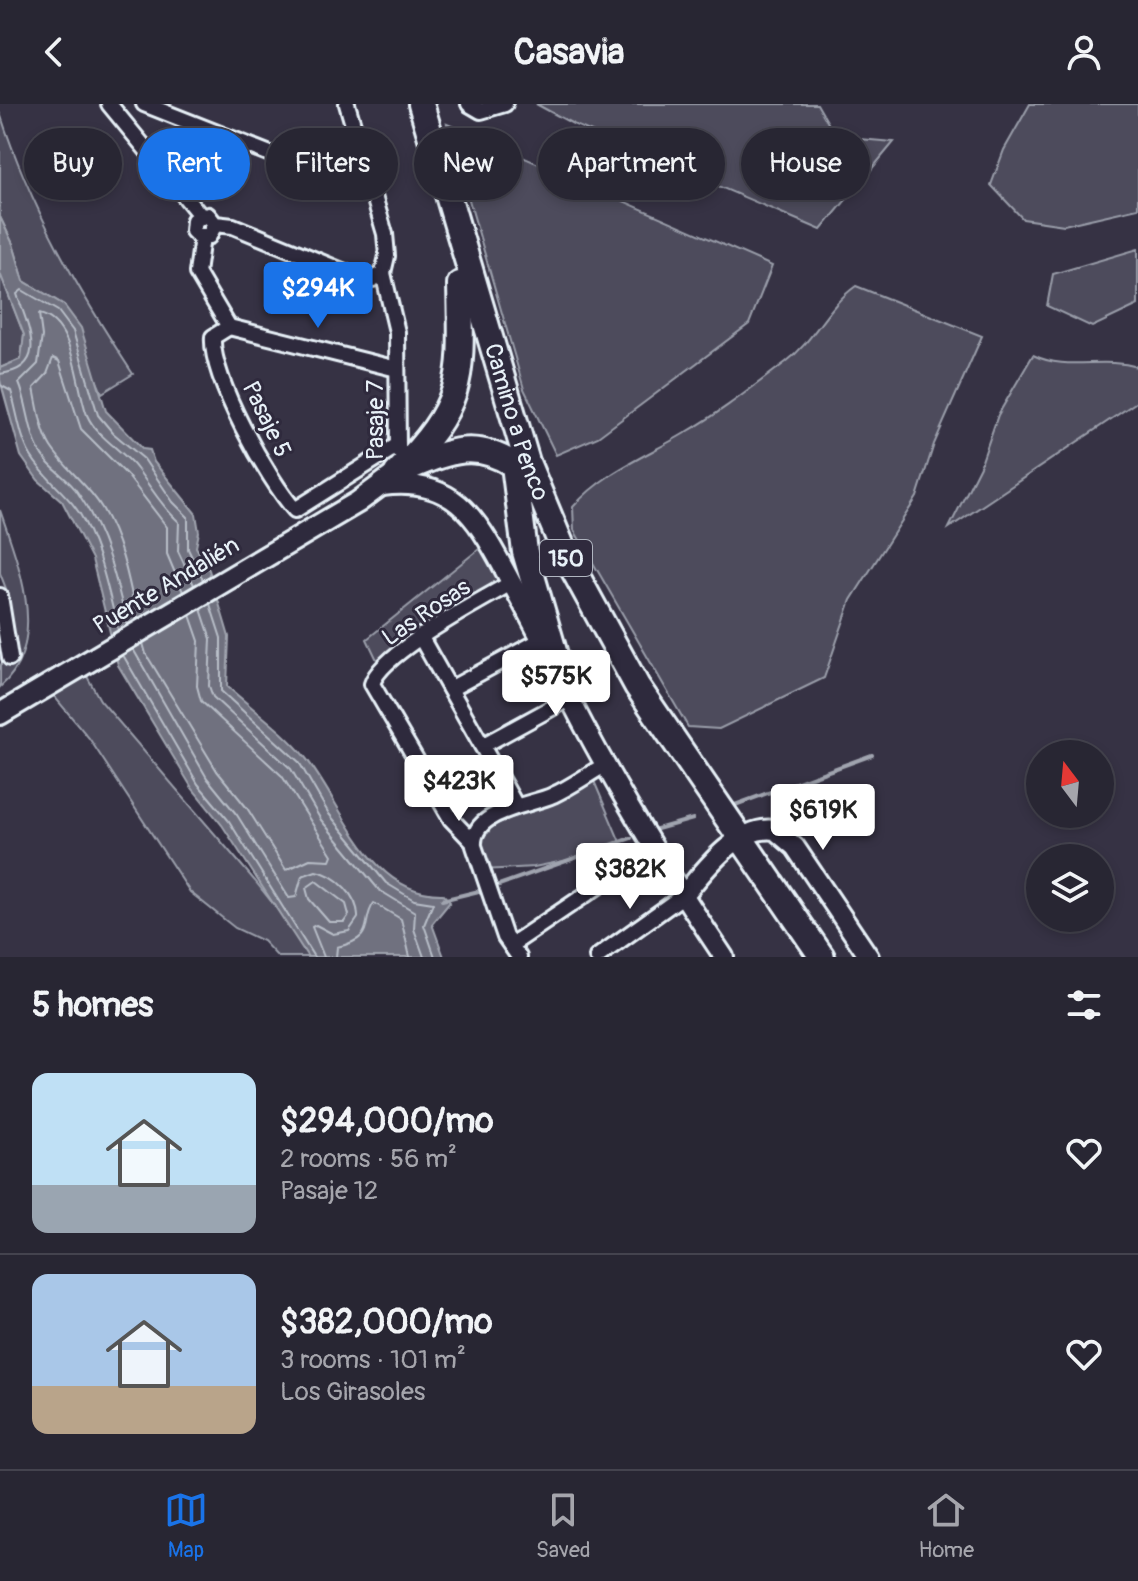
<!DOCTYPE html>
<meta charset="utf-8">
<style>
body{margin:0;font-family:Pangolin,sans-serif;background:#34323f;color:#f1f3f6;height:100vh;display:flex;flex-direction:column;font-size:30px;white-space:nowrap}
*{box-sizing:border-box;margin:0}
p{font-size:26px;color:#a5a5ac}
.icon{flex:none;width:44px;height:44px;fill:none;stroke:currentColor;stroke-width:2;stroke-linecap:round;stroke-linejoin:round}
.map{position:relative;height:853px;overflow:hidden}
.drawer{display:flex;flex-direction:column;background:#282633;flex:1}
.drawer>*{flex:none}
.hud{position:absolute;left:24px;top:24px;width:1090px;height:72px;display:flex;gap:16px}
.needle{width:52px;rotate:344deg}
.controls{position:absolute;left:1026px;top:636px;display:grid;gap:16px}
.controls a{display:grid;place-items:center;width:88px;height:88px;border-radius:50%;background:#282633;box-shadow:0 4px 12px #0003,0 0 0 2px #44434e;font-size:40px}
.price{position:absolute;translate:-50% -68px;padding:0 18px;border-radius:8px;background:#fff;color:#222;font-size:26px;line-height:52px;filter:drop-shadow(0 2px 4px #0008)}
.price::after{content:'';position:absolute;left:50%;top:48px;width:24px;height:18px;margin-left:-12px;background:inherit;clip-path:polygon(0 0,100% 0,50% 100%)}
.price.current{background:#1a73e8;color:#fff}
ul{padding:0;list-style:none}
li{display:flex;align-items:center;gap:24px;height:200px;padding:0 32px}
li+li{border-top:2px solid #44434e}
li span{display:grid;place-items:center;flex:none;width:224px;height:160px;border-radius:16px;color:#555}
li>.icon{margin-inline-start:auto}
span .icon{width:96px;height:96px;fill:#fffc;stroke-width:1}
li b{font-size:34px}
h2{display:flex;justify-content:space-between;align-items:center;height:96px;padding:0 32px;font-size:34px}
.chip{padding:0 28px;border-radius:36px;background:#282633;box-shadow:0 4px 12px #0003,0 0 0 2px #44434e;font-size:28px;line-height:72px}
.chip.current{background:#1a73e8;color:#fff}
header{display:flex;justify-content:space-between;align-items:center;height:104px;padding:0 32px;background:#282633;font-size:36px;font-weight:700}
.tab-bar{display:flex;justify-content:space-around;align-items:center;height:112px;border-top:2px solid #44434e;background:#282633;font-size:22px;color:#a5a5ac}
.tab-bar a{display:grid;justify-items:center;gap:4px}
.tab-bar .current{color:#1a73e8}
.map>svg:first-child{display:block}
.green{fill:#4d4b5c;stroke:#9a9eaa;stroke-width:2}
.water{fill:#70717f;stroke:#a0a4af;stroke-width:2}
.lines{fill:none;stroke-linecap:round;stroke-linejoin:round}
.shore{stroke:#b8bec8;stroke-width:2}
.stream{stroke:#a0a4af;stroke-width:4}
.minor-casing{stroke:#e8f1f8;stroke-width:20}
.tertiary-casing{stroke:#e8f1f8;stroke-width:24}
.secondary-casing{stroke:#e8f1f8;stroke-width:26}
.trunk-casing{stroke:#e8f1f8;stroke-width:30}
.minor{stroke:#2f2a3d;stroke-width:14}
.tertiary{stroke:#2f2a3d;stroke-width:18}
.secondary{stroke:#2f2a3d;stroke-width:20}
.trunk{stroke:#2f2a3d;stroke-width:24}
.labels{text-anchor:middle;stroke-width:6;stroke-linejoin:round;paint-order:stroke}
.shield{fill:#2f2a3d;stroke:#b0b5c0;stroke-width:2}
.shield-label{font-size:22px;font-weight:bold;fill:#e8f1f8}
.street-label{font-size:24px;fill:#e8f1f8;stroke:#2f2a3d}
</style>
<header><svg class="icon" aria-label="back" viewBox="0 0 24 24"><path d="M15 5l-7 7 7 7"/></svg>Casavia<svg class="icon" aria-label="person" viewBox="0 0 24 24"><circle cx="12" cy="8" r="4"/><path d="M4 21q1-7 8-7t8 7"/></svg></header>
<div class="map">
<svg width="1138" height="853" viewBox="0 0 1138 853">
<rect width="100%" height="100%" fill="#363244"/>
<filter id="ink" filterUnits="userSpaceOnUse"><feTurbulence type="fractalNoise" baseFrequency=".0125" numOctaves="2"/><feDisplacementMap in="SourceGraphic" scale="16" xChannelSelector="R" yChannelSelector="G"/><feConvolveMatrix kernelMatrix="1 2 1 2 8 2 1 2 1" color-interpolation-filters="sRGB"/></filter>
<g filter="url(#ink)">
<g class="green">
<path d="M536,0h281l19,33 58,5 -73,88 -248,-106z"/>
<path d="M1030,0h108v104l-74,17 -41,-6 -32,-34 13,-35z"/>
<path d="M0,9c30,94 79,179 133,261l-31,19 -38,-88 -40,-24 -11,-37 -13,-27z"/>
<path d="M447,20l325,142 -23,58 -151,113 -42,18 -32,-66z"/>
<path d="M1138,145v56l-46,22 -45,-21 6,-32z"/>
<path d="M0,169l24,62 -3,24 -21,9z"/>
<path d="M856,182l126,50 -48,108 -17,53 -66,103 -27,78 -105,51 -31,-2 -114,-197 -1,-23c32,-36 72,-50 112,-74 35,-20 69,-47 101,-71 29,-22 40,-55 70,-76z"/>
<path d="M1033,251c35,17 67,1 105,12v34l-189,127 32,-64 17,-49z"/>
<path d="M0,406c18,53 51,133 0,177v-21l14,-23 -6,-49 -8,-21z"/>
<path d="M484,441l18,36 -78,46 -46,35 -11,-23z"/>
<path d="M84,567l16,29 155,181 60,76h-37l-15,-16 -28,-13 -45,-36 -101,-154 -36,-43z"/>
<path d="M594,677l29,68 -89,18 -51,3 -10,-28 15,-9 4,-7z"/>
</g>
<path class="water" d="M0,113l13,27 11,37 40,24 17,23 25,83 37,38 7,1 4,12 42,52 3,18 -3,15 13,23 20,67 -2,49c25,23 57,45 78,71 39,48 64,139 138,137l7,8 -18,22 12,33h-136l-86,-132 -30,-37 -74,-123 -26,-106 -30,-58 -24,-21 -17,-24 -21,-76v-12l21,-9 3,-24 -24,-62z"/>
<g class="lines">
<g class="shore">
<path d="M0,270c51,-6 27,-49 17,-80l5,-4 36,21 15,20 25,84 15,18 31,26 29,43 15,15v32l15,31"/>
<path d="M0,281l11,6c6,20 9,47 20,65 15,25 41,40 54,67 17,34 24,71 33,107"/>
<path d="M210,500l11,34v53l78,71 30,52 57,69 28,17 19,3 -9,22 11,32"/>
<path d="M201,505l10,30 -2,47 4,11 78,72 30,51 58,70 36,22 -1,17 10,28"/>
<path d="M137,515c-8,-38 -15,-78 -35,-111 -14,-24 -36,-38 -51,-61 -10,-16 -13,-40 -17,-59l13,-14 6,-16 6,3 22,68 46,46 40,52v27l16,38"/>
<path d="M127,521c-11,-47 -21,-91 -49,-132 -11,-17 -31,-25 -40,-45 -10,-20 -10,-44 -19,-65l19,-19 4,-28 -3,-22c36,7 37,73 48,101 10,23 36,35 50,54 14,18 25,38 42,53l-1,29 16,34"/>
<path d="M143,539l3,11 71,117 30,37 39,62 24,-11 20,1 2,-5 -50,-79 -81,-75 -4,-15 2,-45 -9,-26"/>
<path d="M133,545l74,129 30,37 52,83 7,-1 6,-21 14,-5c20,3 43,26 42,47l-9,13 -16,3 -17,-9 -4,2 12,30"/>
<path d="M123,551l75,129 31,37 85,136"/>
<path d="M316,777l30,23 3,11 -5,7h-15l-20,-23 -3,-11z"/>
<path d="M336,853l1,-10c41,-9 23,-25 37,-44l27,16 9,38"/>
</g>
<g class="stream">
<path d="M735,701l137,-50"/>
<path d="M650,727l43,-12"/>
<path d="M496,782l135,-48"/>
<path d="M442,796l37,-9"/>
</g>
<g class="minor-casing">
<g id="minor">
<path d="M109,0l91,111"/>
<path d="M144,0l230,91"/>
<path d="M347,0l38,130 2,22 -4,17"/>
<path d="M469,0l12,7 24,-7"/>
<path d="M215,120l-6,12h-11l-5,-5 1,-11 14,-5 7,9 18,2 129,53h11l10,-6"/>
<path d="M202,133l-5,36 32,54"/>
<path d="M383,169l14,59 1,119"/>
<path d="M229,223l-16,10c-3,40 55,143 82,173l103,-65"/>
<path d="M229,223l168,42"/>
<path d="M0,492l10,62"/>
<path d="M420,532l96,170"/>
<path d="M450,585l91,-49"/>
<path d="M482,642l88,-48"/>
<path d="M473,738l-22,-23 -79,-135c8,-31 110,-84 139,-101"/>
<path d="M511,841l141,-95"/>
<path d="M519,853l-14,-20 -31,-91c-3,-36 56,-40 79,-51 18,-8 34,-20 50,-29"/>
<path d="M597,853l87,-62"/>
</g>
</g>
<g class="tertiary-casing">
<g id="tertiary">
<path d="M382,382c70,-9 93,29 122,83 14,26 28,52 41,78"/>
<path d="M559,573c48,98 104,189 165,280"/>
<path d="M684,791c20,-25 55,-71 91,-65l20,17 74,110"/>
</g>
</g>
<g class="secondary-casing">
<path id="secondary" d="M0,610l358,-212 39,-29"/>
</g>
<g class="trunk-casing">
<g id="trunk">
<path id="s1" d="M421,0l106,358 39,94 71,130 185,271"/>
<path d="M514,361l11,87 40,137"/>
<path d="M408,364c39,-16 67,-29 106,-3"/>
<path d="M397,369c69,-71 65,-93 63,-189"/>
</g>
</g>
<use href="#minor" class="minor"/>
<use href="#tertiary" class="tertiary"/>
<use href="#secondary" class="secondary"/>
<use href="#trunk" class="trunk"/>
</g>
</g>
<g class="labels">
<rect class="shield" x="540" y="436" width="52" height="36" rx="6"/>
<g class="shield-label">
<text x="566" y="462">150</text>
</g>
<g class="street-label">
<text transform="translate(267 315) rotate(64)" y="8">Pasaje 5</text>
<text transform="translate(375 316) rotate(-90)" y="8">Pasaje 7</text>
<text dy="8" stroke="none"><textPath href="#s1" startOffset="332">Camino a Penco</textPath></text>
<text transform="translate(166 481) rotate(-31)" y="8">Puente Andalién</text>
<text transform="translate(426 508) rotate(-34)" y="8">Las Rosas</text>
</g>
</g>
</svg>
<div class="controls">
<a><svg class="needle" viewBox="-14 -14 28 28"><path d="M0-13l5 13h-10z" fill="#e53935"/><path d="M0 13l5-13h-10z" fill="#a5a5ac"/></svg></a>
<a><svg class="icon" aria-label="layers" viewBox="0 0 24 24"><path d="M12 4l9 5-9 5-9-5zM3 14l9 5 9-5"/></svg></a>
</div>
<b class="price current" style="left:318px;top:226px">$294K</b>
<b class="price" style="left:556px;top:614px">$575K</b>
<b class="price" style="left:459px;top:719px">$423K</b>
<b class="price" style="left:823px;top:748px">$619K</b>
<b class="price" style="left:630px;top:807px">$382K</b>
<div class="hud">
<a class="chip">Buy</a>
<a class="chip current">Rent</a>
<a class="chip">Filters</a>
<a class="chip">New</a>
<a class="chip">Apartment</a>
<a class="chip">House</a>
</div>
</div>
<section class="drawer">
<h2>5 homes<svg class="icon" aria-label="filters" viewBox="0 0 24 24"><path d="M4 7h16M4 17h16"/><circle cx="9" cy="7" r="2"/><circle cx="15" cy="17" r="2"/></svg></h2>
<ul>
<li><span style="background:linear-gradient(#bfe0f5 70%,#9aa5b1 0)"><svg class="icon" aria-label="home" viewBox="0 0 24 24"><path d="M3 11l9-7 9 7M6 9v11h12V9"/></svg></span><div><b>$294,000/mo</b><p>2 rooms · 56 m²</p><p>Pasaje 12</p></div><svg class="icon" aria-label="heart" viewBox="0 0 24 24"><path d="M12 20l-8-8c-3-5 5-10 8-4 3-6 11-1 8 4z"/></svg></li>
<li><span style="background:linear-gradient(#a9c7e8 70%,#b9a48a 0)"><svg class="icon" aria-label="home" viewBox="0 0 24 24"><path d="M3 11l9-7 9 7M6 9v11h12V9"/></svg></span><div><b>$382,000/mo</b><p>3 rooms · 101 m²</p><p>Los Girasoles</p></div><svg class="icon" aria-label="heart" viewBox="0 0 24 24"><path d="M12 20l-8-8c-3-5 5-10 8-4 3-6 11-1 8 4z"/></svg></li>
</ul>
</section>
<nav class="tab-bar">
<a class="current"><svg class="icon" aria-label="map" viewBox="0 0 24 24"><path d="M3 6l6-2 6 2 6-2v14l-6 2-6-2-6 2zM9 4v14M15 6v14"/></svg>Map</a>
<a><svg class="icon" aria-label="saved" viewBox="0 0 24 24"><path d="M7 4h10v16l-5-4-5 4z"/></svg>Saved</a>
<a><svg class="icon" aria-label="home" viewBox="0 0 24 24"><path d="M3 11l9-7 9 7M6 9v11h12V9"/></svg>Home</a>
</nav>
